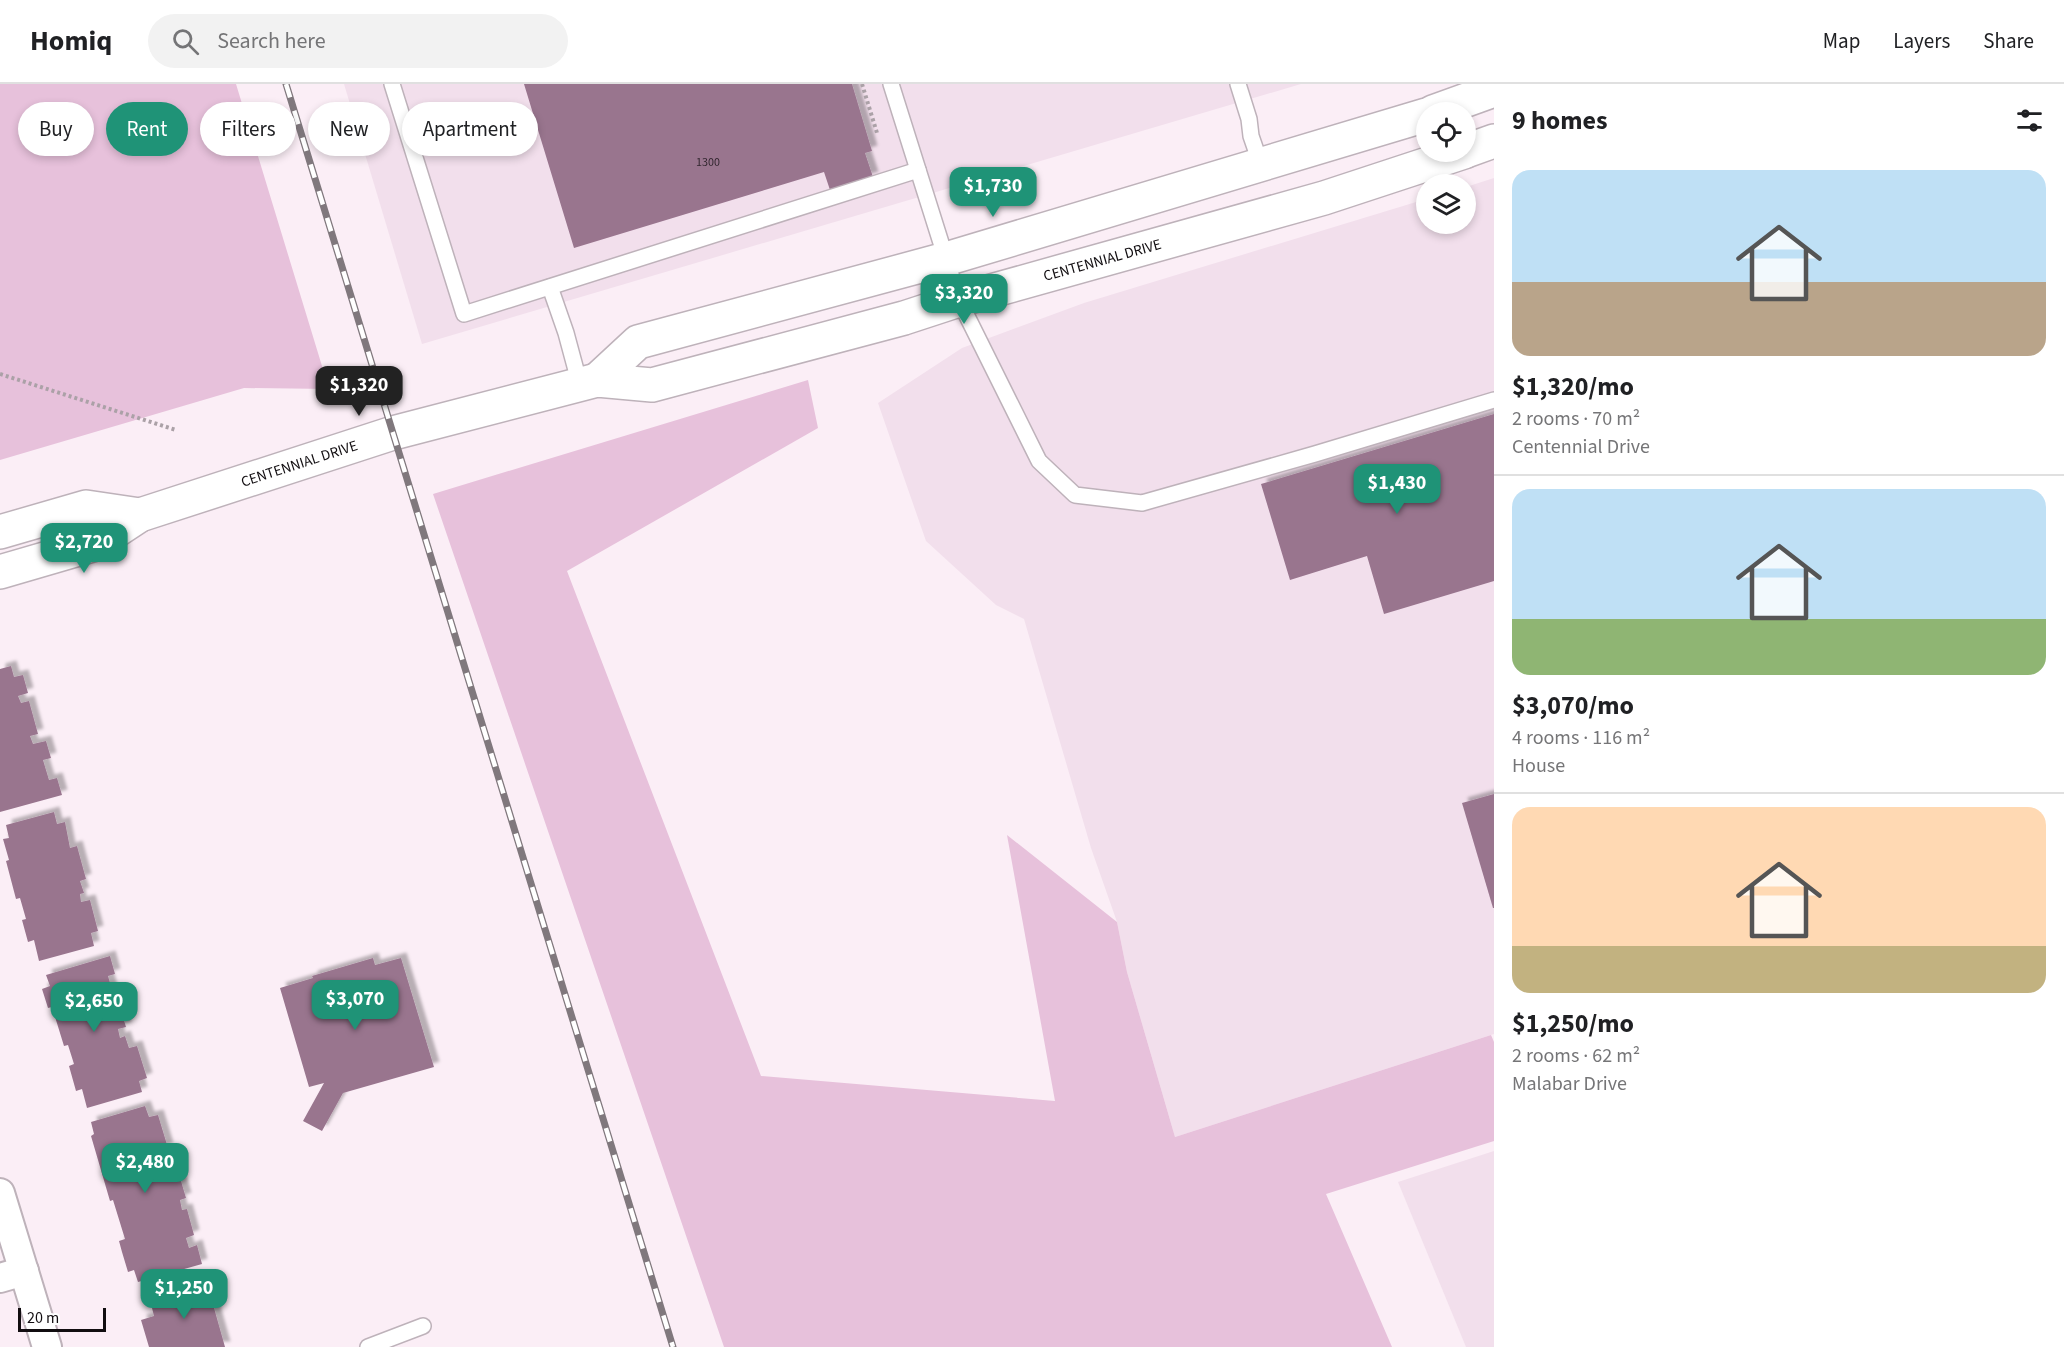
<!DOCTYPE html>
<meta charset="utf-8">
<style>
body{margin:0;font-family:"Source Sans 3",sans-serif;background:#f2f2f2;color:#202124;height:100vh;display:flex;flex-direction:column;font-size:22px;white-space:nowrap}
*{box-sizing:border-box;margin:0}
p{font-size:20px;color:#757577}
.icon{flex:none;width:33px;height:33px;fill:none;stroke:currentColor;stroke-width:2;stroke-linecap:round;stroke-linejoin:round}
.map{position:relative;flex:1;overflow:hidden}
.panel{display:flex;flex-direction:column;background:#fff;width:570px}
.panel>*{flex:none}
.banner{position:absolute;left:18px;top:18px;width:570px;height:54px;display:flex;gap:12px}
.fabs{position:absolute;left:1416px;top:18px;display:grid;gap:12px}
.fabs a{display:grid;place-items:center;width:60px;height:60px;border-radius:50%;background:#fff;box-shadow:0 3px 9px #0003;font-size:30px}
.scale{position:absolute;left:18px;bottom:15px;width:88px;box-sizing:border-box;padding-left:6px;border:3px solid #110d10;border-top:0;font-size:16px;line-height:21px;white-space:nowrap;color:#110d10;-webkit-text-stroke:4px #fff;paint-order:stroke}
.price{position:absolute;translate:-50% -51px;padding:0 14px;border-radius:12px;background:#1f9377;color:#fff;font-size:20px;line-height:39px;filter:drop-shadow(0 2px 3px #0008)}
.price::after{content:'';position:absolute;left:50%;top:36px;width:18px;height:14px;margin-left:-9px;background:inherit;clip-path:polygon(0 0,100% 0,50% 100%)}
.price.selected{background:#222;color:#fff}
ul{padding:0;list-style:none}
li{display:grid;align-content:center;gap:12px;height:318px;padding:0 18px}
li+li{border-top:2px solid #e0e0e0}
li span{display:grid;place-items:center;height:186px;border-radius:18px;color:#555}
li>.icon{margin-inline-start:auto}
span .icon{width:108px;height:108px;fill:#fffc;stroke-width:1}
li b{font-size:26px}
h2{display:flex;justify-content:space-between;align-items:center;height:72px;padding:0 18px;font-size:26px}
.tag{padding:0 21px;border-radius:27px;background:#fff;box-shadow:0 3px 9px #0003;font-size:21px;line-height:54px}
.tag.selected{background:#1f9377;color:#fff}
header{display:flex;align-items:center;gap:36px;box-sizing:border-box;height:84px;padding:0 30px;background:#fff;border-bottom:2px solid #e0e0e0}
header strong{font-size:28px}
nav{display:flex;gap:33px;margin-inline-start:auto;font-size:21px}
.search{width:420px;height:54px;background:#f2f2f2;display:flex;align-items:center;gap:15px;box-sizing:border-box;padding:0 21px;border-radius:33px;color:#757577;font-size:22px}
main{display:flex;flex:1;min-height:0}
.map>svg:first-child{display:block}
.built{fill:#f2dfec}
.green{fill:#e7c1db}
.building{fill:#99758e;filter:url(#shadow)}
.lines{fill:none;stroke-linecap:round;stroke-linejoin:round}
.lane-casing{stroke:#beb2ba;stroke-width:18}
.street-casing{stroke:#beb2ba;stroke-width:32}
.secondary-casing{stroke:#beb2ba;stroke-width:36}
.path{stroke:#aba1a7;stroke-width:4;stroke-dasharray:3 3;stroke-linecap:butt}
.lane{stroke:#fff;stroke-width:15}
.street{stroke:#fff;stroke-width:28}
.secondary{stroke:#fff;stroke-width:33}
.rail-casing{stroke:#80787d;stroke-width:7}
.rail{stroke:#fff;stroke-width:4.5;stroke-dasharray:14;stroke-linecap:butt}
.labels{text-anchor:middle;stroke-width:5;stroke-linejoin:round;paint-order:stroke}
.number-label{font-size:12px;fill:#332730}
.street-label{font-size:15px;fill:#110d10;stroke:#fff}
</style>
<header>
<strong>Homiq</strong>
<div class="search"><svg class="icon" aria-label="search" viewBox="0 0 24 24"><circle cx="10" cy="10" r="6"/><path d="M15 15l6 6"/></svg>Search here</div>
<nav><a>Map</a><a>Layers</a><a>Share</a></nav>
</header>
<main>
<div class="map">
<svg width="1494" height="1263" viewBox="0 0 1494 1263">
<defs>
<filter id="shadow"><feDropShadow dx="5.5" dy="-5.5" stdDeviation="1.5" flood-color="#0004"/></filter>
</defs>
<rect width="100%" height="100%" fill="#fbeef6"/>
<g class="built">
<path d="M344,0h957l-879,260z"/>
<path d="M1494,94v856l-319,103 -48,-165 -10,-50 -26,-74 -67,-229 -28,-14 -70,-64 -48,-138 84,-55 122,-45 342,-104v25h40v-37z"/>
<path d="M1494,1067v196h-28l-68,-165z"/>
</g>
<g class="green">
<path d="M0,0h236l93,305 -85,-1 -244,72z"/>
<path d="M808,296l10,48 -251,143 194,505 294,25 -48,-266 110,87 10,50 48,165 316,-102 3,7v99l-168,53 66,153h-668l-291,-853z"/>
</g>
<g class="building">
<path d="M524,0h328l20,67 -7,2 8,24 -43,13 -6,-18 -250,76z"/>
<path d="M1494,330v167l-110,33 -17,-58 -77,24 -29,-96z"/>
<path d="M11,582l3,11 9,-2 5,18 -10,3 3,7 8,-2 9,33 -8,2 3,8 13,-3 5,17 -8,2 6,20 8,-2 5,17 -62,17v-143z"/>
<path d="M1494,710v114h-1l-31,-105z"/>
<path d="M54,728l3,12 8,-2 5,26 7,-2 9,33 -6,2 4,12 -4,1 1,8 9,-2 8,31 -7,2 3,13 -55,15 -5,-21 -6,2 -6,-22 4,-1 -6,-21 -4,1 -10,-38 3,-1 -6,-21 6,-1 -3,-13z"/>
<path d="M110,872l5,18 -7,2 4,14 -5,1 2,6 7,-2 10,32 -8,2 2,9 5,-2 4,12 8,-2 10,32 -8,3 3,11 -55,16 -5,-19 -6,2 -7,-25 5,-2 -6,-19 -4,1 -12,-39 -4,1 -6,-19 8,-3 -4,-11z"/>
<path d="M373,874l2,7 26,-7 33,109 -91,26 -21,38 -19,-10 21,-38 -15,4 -29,-99 33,-10 -1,-2z"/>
<path d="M145,1022l4,11 9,-2 10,33 -9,2 2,8 5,-1 3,9 7,-2 10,34 -6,2 2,10 5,-1 7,26 -8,3 3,10 8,-3 5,19 -64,18 -4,-12 -6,2 -6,-20 -3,-11 6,-2 -12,-39 -3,1 -19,-65 3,-2 -3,-12z"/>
<path d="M207,1199l18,64h-76l-8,-27 13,-4 -4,-16z"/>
</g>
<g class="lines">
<g class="lane-casing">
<g id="lane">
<path d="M392,0l72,230 454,-144"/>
<path d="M891,0l68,216 80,161 36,34 67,8 173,-49 179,-54"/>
<path d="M1238,0l11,35 2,17 10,29"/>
<path d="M550,203l16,46 14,52"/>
<path d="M368,1263l55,-21"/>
</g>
</g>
<g class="street-casing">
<g id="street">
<path d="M0,1109l47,154"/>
<path d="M0,1194l24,-7"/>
</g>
</g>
<g class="secondary-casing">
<g id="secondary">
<path d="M1433,28l61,-22"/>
<path d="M1466,67l28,-10"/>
<path d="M597,296l41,-38 308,-83 480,-144"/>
<path d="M0,448l86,-25 54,8"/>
<path id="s1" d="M0,488l96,-28 44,-29 253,-82 204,-53 55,5 252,-67 55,-18 365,-102 140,-46"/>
</g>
</g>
<g class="path">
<path d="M862,0l15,49"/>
<path d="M0,290l176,56"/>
</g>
<use href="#lane" class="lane"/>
<use href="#street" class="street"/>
<use href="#secondary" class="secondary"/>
<g class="rail-casing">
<path id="rail" d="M286,0l387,1263"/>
</g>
<use href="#rail" class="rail"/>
</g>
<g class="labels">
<g class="number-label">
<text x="708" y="82">1300</text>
</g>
<g class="street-label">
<text dy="5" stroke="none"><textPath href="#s1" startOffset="1152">CENTENNIAL DRIVE</textPath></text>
<text dy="5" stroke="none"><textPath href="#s1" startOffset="320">CENTENNIAL DRIVE</textPath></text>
</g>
</g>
</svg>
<div class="fabs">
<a><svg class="icon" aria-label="locate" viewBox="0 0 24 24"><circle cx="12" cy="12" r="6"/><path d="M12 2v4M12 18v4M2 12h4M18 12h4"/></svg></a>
<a><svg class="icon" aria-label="layers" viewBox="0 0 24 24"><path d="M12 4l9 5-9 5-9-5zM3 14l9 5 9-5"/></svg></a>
</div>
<div class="scale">20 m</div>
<b class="price" style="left:993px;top:134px">$1,730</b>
<b class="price" style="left:964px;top:241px">$3,320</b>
<b class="price selected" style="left:359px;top:333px">$1,320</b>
<b class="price" style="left:1397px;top:431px">$1,430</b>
<b class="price" style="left:84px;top:490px">$2,720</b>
<b class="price" style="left:355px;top:947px">$3,070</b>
<b class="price" style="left:94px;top:949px">$2,650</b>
<b class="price" style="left:145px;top:1110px">$2,480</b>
<b class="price" style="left:184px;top:1236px">$1,250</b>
<div class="banner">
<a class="tag">Buy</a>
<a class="tag selected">Rent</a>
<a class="tag">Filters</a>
<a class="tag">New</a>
<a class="tag">Apartment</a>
</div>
</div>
<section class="panel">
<h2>9 homes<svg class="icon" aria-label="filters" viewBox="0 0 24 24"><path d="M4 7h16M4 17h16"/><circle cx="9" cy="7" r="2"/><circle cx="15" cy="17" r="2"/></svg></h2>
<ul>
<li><span style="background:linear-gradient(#bfe0f5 60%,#b9a48a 0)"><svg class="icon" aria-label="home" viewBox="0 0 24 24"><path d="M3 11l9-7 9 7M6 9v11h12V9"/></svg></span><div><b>$1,320/mo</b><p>2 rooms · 70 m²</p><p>Centennial Drive</p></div></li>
<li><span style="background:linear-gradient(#bfe0f5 70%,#8fb573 0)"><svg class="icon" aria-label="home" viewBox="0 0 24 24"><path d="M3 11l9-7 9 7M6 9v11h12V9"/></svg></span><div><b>$3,070/mo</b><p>4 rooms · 116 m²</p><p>House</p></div></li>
<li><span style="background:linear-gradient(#ffd9b3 75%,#c2b280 0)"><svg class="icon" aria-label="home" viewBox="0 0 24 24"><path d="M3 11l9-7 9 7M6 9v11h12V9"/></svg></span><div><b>$1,250/mo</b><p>2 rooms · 62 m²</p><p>Malabar Drive</p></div></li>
</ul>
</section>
</main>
